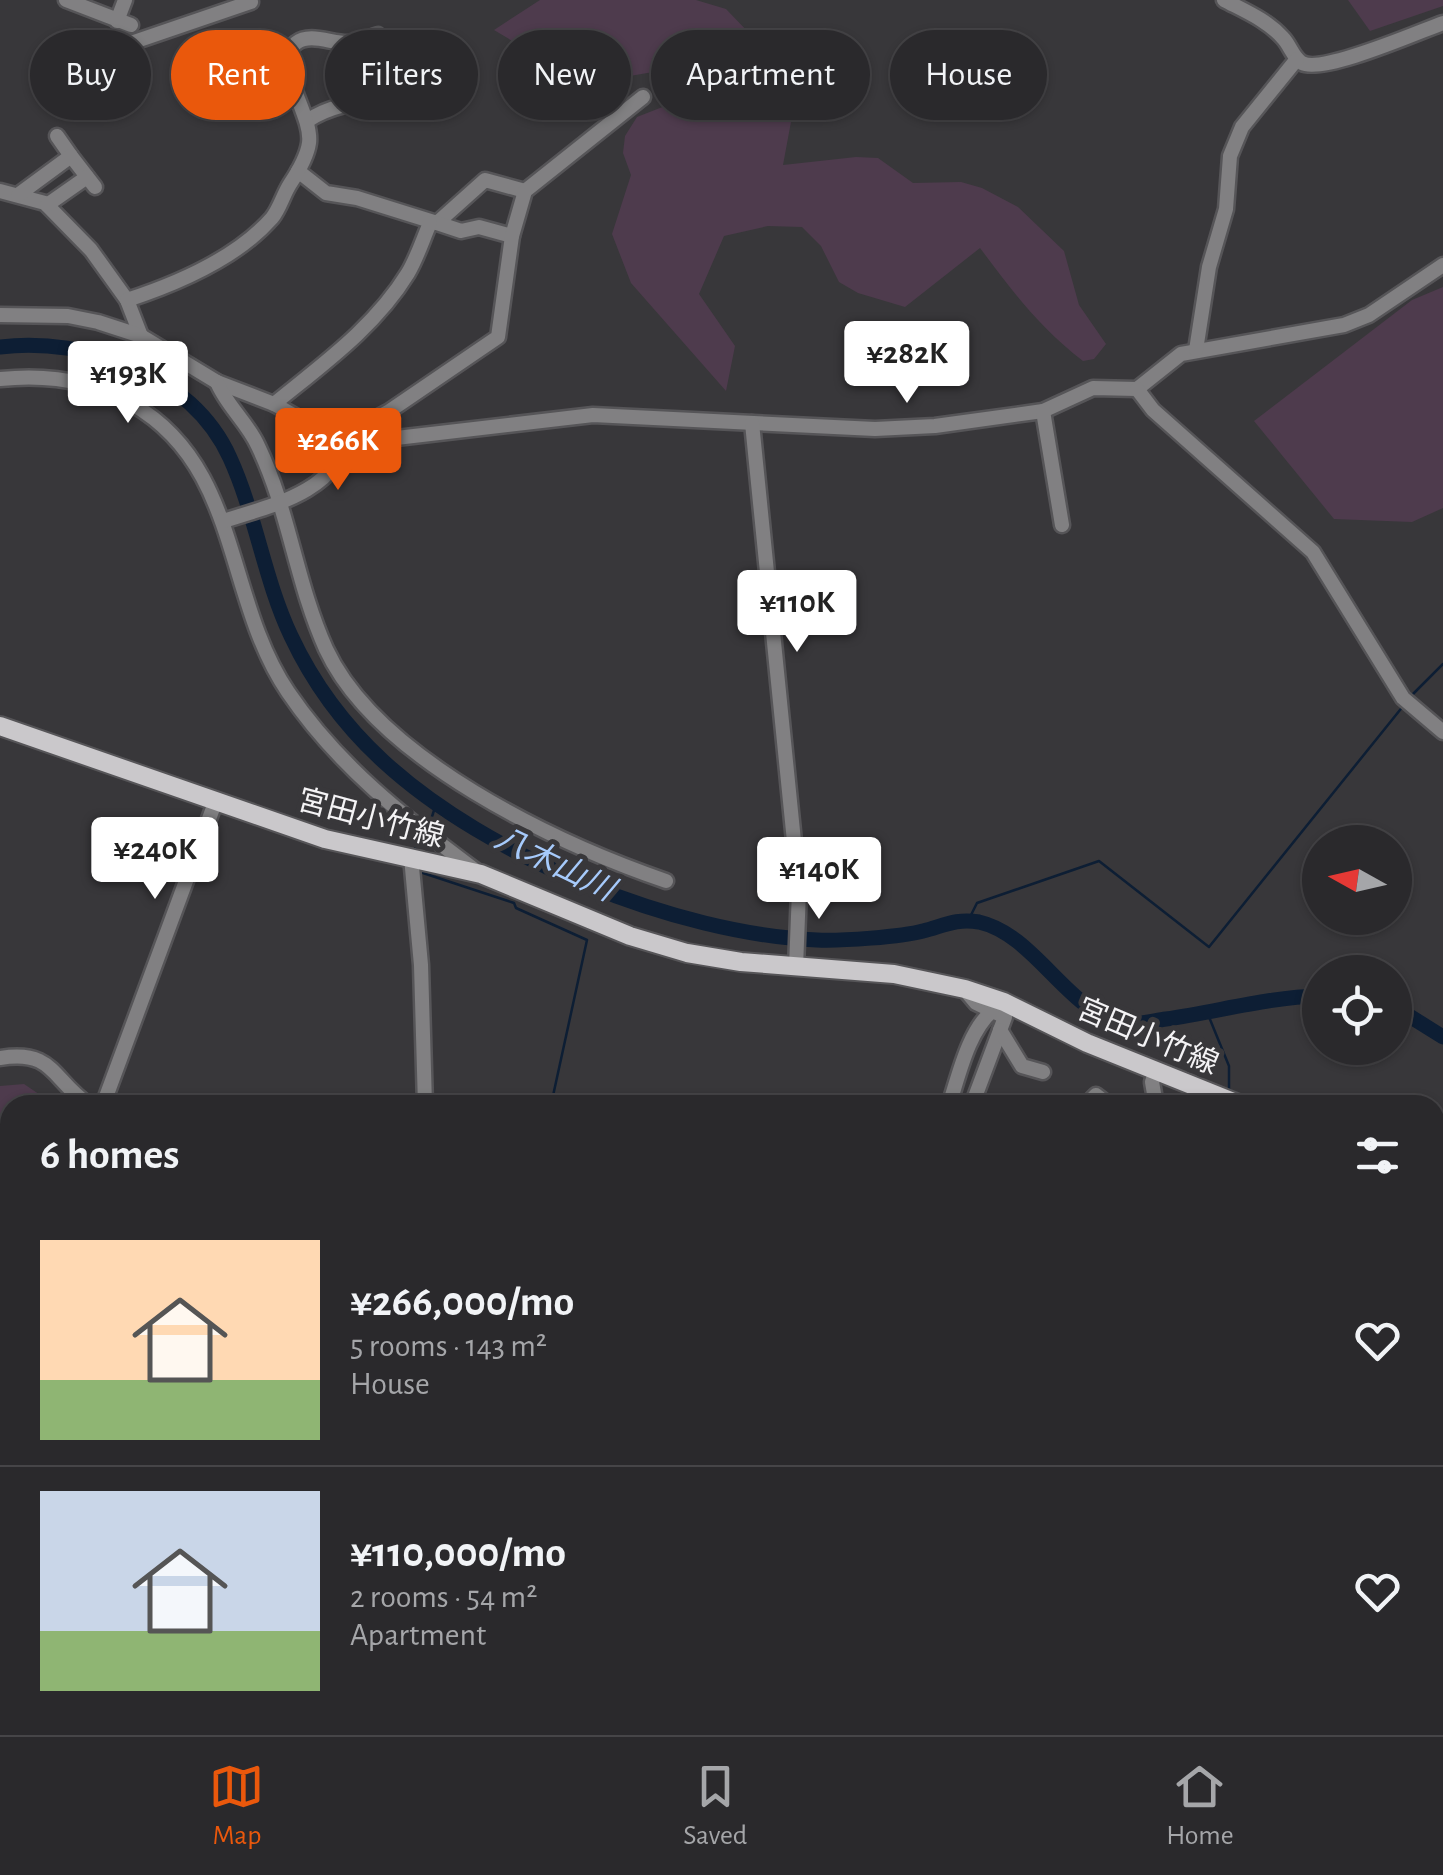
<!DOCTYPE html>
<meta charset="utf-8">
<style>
body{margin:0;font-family:"Alegreya Sans","Noto Sans JP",sans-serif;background:#323134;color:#f1f3f6;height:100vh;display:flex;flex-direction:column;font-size:38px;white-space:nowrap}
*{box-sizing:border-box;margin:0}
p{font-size:32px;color:#a5a6a9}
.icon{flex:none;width:55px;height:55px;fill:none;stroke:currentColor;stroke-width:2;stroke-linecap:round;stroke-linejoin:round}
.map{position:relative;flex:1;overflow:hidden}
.details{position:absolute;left:0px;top:1095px;width:1445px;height:640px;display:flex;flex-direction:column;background:#2a292c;border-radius:30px 30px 0 0;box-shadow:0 2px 8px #0004,0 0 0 2px #464548}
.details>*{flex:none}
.banner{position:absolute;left:30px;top:30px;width:1385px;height:90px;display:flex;gap:20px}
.needle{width:65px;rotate:278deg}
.buttons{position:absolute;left:1302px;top:825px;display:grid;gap:20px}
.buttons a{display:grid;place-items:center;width:110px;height:110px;border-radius:50%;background:#2a292c;box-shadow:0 2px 8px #0004,0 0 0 2px #464548;font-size:50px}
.price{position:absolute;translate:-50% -85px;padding:0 22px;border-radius:10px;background:#fff;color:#222;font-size:32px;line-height:65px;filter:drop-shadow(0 2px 5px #0008)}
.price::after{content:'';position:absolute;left:50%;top:60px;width:30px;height:22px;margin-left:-15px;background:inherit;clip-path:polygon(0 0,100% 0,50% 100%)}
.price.current{background:#ea580c;color:#fff}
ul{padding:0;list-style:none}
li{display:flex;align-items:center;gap:30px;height:250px;padding:0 40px}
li+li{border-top:2px solid #464548}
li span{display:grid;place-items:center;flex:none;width:280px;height:200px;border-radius:0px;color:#555}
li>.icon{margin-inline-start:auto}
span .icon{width:120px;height:120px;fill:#fffc;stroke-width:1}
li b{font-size:42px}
h2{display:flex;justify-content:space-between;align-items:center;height:120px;padding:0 40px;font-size:42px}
.chip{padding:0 35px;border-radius:45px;background:#2a292c;box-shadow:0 2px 8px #0004,0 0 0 2px #464548;font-size:35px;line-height:90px}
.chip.current{background:#ea580c;color:#fff}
.tab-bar{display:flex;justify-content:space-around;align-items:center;height:140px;border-top:2px solid #464548;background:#2a292c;font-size:28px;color:#a5a6a9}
.tab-bar a{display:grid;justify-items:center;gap:5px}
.tab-bar .current{color:#ea580c}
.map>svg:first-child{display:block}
.green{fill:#4e3b4d}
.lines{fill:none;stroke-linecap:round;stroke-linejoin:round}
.stream{stroke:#0d1e34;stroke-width:2.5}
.river{stroke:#0d1e34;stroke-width:15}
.minor-casing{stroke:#565558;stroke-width:19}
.major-casing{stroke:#565558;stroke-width:22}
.minor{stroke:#818082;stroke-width:14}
.major{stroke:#cac8cb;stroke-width:18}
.labels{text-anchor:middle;stroke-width:10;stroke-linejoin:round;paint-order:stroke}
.street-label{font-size:30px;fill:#f4f3f5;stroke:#38373a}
.water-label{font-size:32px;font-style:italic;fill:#a6cafb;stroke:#38373a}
</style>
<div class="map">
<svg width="1443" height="1735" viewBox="0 0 1443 1735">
<rect width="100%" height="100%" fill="#38373a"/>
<g class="green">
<path d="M540,0h156l30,9 72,75 -15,81 73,-8 22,1 35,25 48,-1 21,6 36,19 46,44 15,54 27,39 -12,15 -11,2c-45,-35 -69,-68 -103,-113l-75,59 -47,-14 -19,-11 -18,-36 -19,-19 -34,-1 -44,10 -25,58 36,52 -9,45 -95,-108 -19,-49 19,-59 -8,-22 2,-17 12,-19 28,-11 11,-38 -92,16 -90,-54z"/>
<path d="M1348,0h95v6l-73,25z"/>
<path d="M1443,287v221l-31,14 -78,-3 -80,-98 158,-121z"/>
<path d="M24,1084l31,21h-45v620h567l5,10h-582v-649z"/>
<path d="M1435,1540c8,28 8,92 0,122z"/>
<path d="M663,1725h757l1,10h-758z"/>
</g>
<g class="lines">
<g class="stream">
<path d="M1409,698l34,-34"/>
<path d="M429,826l8,-25"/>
<path d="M416,851l-1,-6 7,-9"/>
<path d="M421,868l2,5 91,30 2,5 71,32 -36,165"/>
<path d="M968,921l9,-18 122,-42 110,86 195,-242"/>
<path d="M1207,1012l22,54v24l35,15"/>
<path d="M1435,1298l8,3"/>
<path d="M662,1725l3,10"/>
</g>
<g class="river">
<path d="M0,347c86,-10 192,26 230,111 26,57 34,121 61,178 22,47 54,90 92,125 104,96 293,173 434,179 23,1 85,-3 106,-9 20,-5 33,-13 56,-9 54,12 86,84 138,100 15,5 34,-1 49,-3 51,-7 102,-22 154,-23"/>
<path d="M1395,1007l48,30"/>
</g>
<g class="minor-casing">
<g id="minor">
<path d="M66,0l65,25"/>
<path d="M1224,0c21,11 43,20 59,38 7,7 10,20 19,25 21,11 116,-31 141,-40"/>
<path d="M117,21l8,-21"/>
<path d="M43,73l208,-71 -1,-2"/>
<path d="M349,74l5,29"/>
<path d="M307,121c24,-17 57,-20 85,-24l-4,-33"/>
<path d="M57,136l14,20"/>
<path d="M298,171l28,22 31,5 80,25 48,-43 40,11"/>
<path d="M0,191l45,12 46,47 36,50 14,36"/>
<path d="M18,195l53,-39 24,31"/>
<path d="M47,205l40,-28"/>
<path d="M437,223l24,8 18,-4 33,9"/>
<path d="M127,300c49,-16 110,-42 145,-82 8,-10 11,-23 18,-34 8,-12 17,-27 19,-41 4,-30 -39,-80 -13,-100 14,-11 37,1 53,0 9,0 19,-5 29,-8"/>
<path d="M0,315l68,1 30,6 43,14 76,46 57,22 71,40 248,-29 282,14 60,-3 108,-15 50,-23 44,1 44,-35 163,-29 25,-10 74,-50"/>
<path d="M1196,350l13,-83 17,-58 4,-53 12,-29 55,-68"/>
<path d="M0,379c47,-5 91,1 132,25 109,62 92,194 156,288 50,74 117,126 187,178"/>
<path d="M217,382c9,23 31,41 41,64 31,64 38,137 68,203 51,110 230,194 340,232"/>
<path d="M1137,389l16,21 160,142 90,146 40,34"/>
<path d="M274,404c49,-40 101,-77 134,-131 9,-15 15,-34 22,-50"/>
<path d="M1043,411l19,114"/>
<path d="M752,423l47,468 -3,76"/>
<path d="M223,521c44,-14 119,-30 122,-86l43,-23 110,-75 14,-101 13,-45 118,-94"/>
<path d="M411,857l10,108 4,140"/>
<path d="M965,990l11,13 29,14 -33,88"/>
<path d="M1000,1030l22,36 21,6"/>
<path d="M0,1058c54,-9 52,22 89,47"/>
<path d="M1156,1071l-4,11 4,23"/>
<path d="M103,1105l113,-305"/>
<path d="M949,1105c10,-30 19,-73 43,-94"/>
<path d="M1086,1105l10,-10 13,10"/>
<path d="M1435,1308l8,4"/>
<path d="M587,1725l1,10"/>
</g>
</g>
<g class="major-casing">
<g id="major">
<path d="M0,726l325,113 156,35 149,62 57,17 54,9 153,12 71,15 39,13 83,41 154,62"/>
<path d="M1435,1182l8,4"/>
</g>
</g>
<use href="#minor" class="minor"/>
<use href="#major" class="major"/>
</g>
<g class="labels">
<g class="street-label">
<text transform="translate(371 818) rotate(15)" y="10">宮田小竹線</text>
<text transform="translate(1148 1036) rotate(23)" y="10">宮田小竹線</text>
</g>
<g class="water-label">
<text transform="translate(555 863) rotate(26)" y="11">八木山川</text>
</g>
</g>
</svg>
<div class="buttons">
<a><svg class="needle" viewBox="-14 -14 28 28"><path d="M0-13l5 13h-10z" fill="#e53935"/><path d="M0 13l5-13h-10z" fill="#a5a6a9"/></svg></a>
<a><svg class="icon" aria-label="locate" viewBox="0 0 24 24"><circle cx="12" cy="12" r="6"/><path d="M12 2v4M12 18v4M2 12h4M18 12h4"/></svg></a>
</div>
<b class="price" style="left:907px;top:406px">¥282K</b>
<b class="price" style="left:128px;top:426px">¥193K</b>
<b class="price current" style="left:338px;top:493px">¥266K</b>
<b class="price" style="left:797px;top:655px">¥110K</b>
<b class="price" style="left:155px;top:902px">¥240K</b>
<b class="price" style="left:819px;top:922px">¥140K</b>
<div class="banner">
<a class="chip">Buy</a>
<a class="chip current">Rent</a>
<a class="chip">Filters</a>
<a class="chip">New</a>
<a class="chip">Apartment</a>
<a class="chip">House</a>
</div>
<section class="details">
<h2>6 homes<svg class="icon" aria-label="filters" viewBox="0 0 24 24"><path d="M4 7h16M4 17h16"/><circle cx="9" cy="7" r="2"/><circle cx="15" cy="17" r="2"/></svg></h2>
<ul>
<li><span style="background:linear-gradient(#ffd9b3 70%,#8fb573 0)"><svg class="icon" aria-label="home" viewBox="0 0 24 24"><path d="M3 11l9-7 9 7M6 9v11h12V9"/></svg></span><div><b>¥266,000/mo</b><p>5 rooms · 143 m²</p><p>House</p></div><svg class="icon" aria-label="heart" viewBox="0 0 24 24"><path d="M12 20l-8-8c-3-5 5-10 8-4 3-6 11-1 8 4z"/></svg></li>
<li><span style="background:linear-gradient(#c9d6e8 70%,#8fb573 0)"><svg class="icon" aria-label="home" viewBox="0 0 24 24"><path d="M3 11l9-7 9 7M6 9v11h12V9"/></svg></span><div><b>¥110,000/mo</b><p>2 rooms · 54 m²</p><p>Apartment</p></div><svg class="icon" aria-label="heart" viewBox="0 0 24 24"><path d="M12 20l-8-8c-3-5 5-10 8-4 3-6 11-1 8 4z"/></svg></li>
</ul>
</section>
</div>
<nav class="tab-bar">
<a class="current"><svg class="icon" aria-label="map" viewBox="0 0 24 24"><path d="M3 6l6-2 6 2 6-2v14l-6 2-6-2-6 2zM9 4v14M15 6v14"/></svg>Map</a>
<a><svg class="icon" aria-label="saved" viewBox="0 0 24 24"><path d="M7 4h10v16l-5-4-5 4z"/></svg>Saved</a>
<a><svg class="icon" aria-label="home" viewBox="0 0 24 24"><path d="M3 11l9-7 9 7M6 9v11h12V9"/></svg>Home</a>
</nav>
